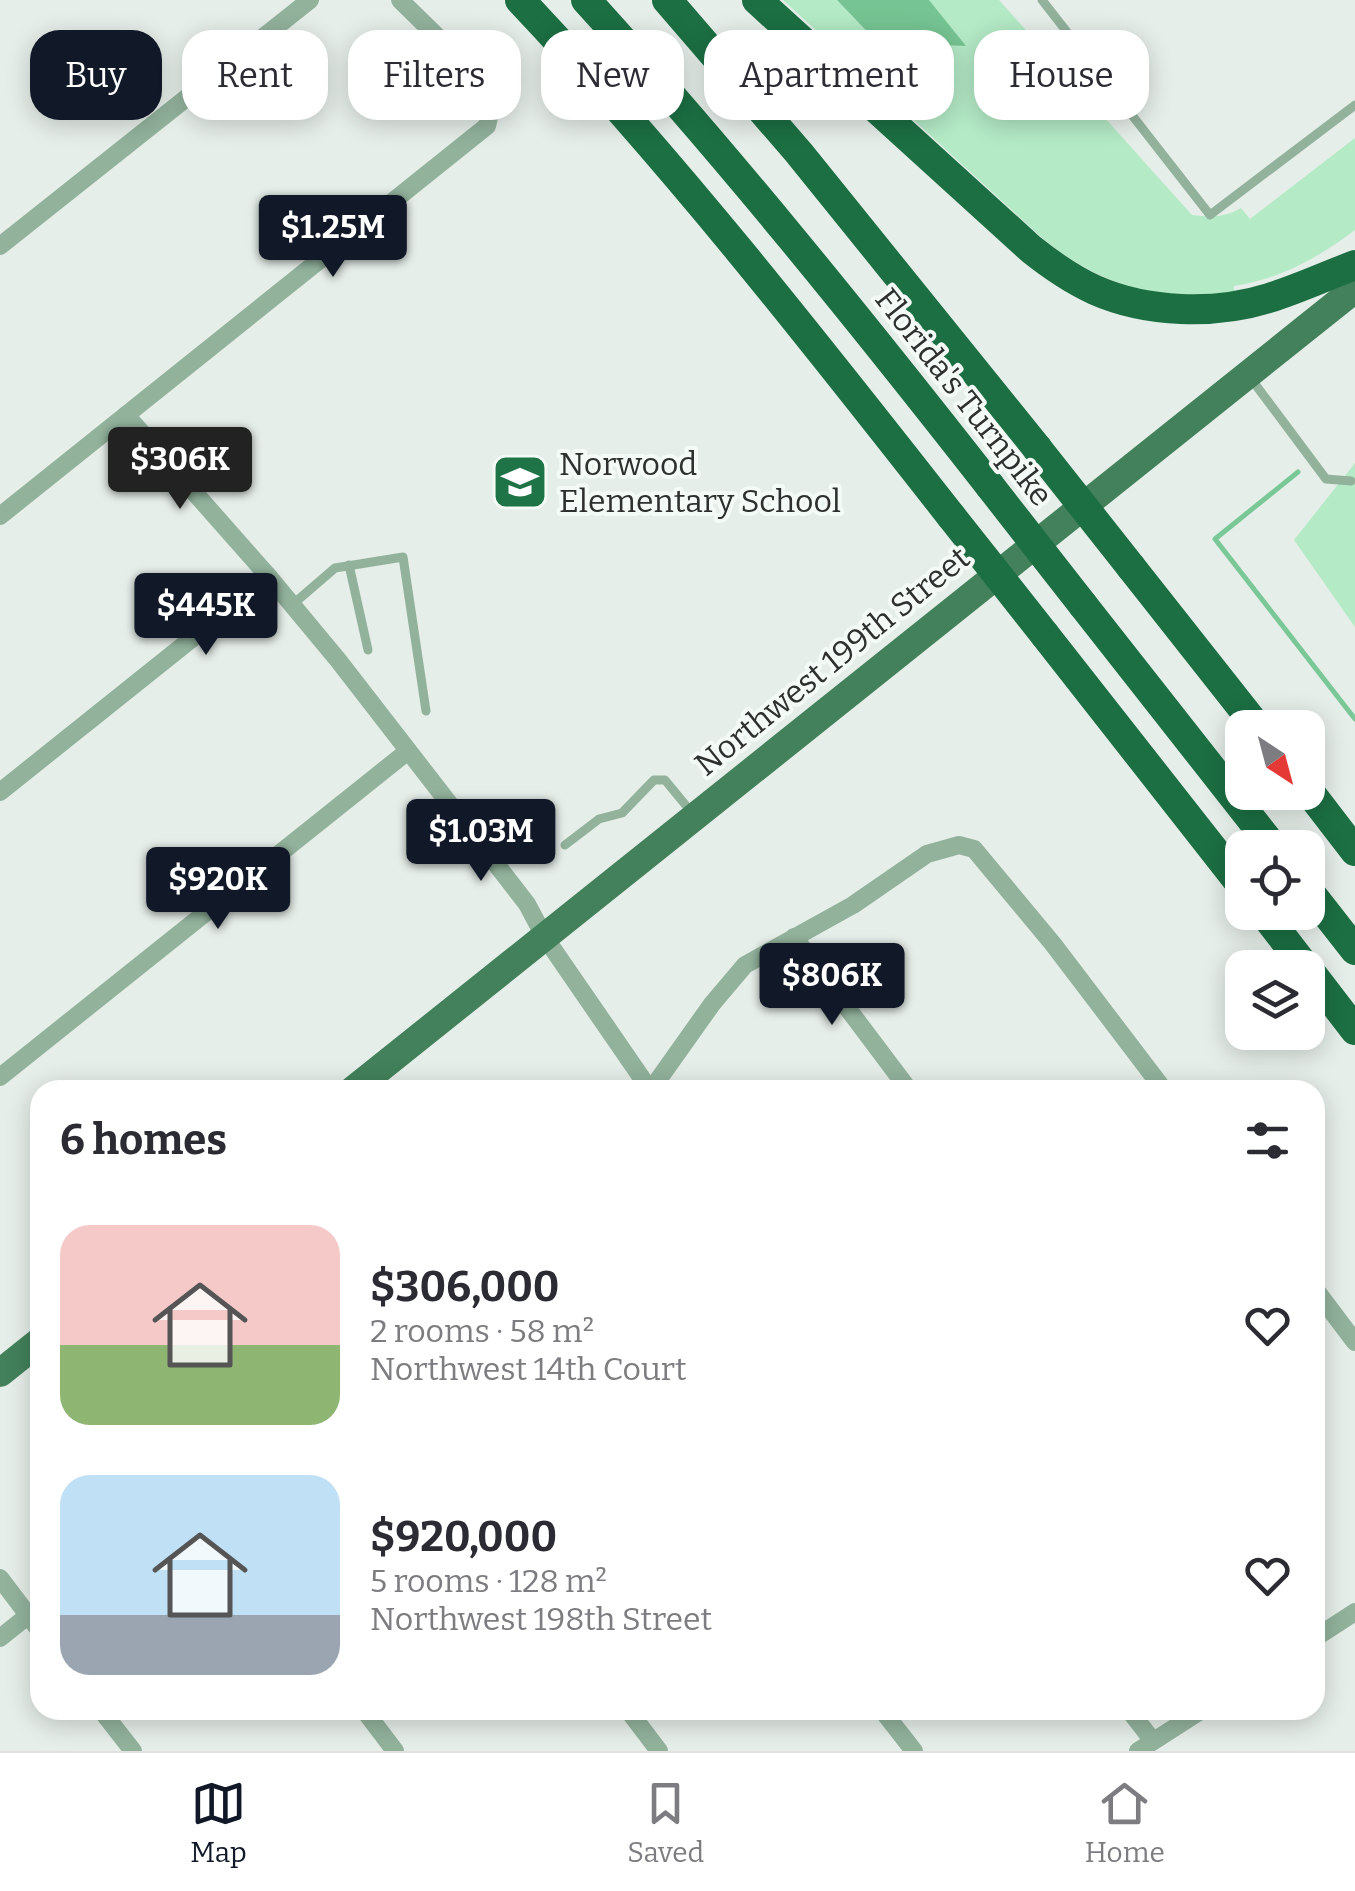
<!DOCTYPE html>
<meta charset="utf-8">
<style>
body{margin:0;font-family:Bitter,serif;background:#f7f7f7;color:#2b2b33;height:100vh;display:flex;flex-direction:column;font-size:38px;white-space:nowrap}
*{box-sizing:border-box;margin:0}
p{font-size:32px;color:#7c7c81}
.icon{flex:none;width:55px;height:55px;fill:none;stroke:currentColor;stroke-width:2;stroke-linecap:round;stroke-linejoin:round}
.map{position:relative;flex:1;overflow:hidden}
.details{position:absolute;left:30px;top:1080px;width:1295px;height:640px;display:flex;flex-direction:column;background:#fff;border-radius:30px;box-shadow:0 5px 25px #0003}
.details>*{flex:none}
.top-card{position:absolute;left:30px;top:30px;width:1295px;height:90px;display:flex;gap:20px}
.needle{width:65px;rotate:144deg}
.buttons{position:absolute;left:1225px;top:710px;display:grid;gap:20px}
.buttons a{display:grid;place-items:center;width:100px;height:100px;border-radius:20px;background:#fff;box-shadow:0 5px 25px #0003;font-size:50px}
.price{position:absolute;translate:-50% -85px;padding:0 22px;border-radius:10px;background:#111827;color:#fff;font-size:32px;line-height:65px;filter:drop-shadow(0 2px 5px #0008)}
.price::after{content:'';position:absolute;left:50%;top:60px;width:30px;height:22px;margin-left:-15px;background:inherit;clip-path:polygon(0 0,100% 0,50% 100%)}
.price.on{background:#222;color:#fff}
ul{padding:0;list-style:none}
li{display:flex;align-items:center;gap:30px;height:250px;padding:0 30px}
li span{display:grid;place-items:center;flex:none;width:280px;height:200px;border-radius:30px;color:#555}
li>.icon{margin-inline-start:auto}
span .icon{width:120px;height:120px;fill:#fffc;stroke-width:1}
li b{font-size:42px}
h2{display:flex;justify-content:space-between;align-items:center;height:120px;padding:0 30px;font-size:42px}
.tag{padding:0 35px;border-radius:30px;background:#fff;box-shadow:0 5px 25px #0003;font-size:35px;line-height:90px}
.tag.on{background:#111827;color:#fff}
.tab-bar{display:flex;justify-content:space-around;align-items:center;height:140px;border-top:2px solid #e1e1e2;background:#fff;font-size:28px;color:#7c7c81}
.tab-bar a{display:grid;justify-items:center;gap:5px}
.tab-bar .on{color:#111827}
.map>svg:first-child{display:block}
.green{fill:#b4eac6}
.forest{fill:#76c493}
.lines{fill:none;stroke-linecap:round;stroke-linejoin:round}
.stream{stroke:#7ac897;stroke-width:5}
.lane{stroke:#92b29c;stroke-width:9}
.street{stroke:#92b29c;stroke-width:18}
.primary{stroke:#42815b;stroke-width:28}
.highway{stroke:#1c6f43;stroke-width:30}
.highway-bridge{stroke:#1c6f43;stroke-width:30}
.labels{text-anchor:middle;stroke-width:8;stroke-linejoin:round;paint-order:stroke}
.street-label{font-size:32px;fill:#2d302e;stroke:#f4fbf6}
.poi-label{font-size:32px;fill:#2d302e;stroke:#f4fbf6;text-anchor:start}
</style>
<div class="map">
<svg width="1355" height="1751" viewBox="0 0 1355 1751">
<rect width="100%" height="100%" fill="#e6eee9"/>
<g class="green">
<path d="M783,0h54l41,43 86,3 -35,-46h70l193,215c19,2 32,3 49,-7l9,11 105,-81v92c-37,28 -75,49 -121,56v9c-74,8 -137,-10 -194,-59z"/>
<path d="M1355,463v164l-61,-87z"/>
</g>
<path class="forest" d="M837,0h92l37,46 -88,-3z"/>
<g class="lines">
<path class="stream" d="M1298,472l-83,67 140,180"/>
<g class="lane">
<path d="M1042,0l168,215 145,-110"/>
<path d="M1252,380l74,99 25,2"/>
<path d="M349,565l19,85"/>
<path d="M292,605l43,-37 68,-11 23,154"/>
<path d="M565,845l34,-26 23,-6 32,-33h11l28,34"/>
</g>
<g class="street">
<path d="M0,246l310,-246"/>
<path d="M126,415l143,162 69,83 189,244 17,32 106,154"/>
<path d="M0,516l487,-390 3,-13 -2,-14 -34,-46 -54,-53"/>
<path d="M0,792l269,-215"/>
<path d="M794,937l115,153"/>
<path d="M0,1077l408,-326"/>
<path d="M651,1090l61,-86 33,-39 108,-60 74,-51 32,-9 15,4 79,95 111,146"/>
<path d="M1315,1289l40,53"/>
<path d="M0,1578l40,53"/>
<path d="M0,1638l40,-32"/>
<path d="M1315,1638l40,-26"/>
<path d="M101,1710l32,41"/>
<path d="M364,1710l31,41"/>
<path d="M628,1710l31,41"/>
<path d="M882,1710l32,41"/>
<path d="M1129,1710l24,31"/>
<path d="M1138,1751l64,-41"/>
</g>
<g class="primary">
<path d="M353,1090l1002,-801"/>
<path d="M0,1373l40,-32"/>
</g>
<g class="highway">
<path d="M520,0c154,163 293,340 431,516"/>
<path d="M586,0c142,156 274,320 404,486"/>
<path d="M667,0l132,153 238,295"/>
<path d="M757,0l274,249c20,16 40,30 64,41 52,23 120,25 174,8 29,-9 57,-22 86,-33"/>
<path d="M1131,567l127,161"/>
<path d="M1083,605l191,243"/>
<path d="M1045,635l197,251"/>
<path d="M1308,790l47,61"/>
<path d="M1308,890l47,60"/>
<path d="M1263,912l43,56"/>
<path d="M1308,969l47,61"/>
</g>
<g class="highway-bridge">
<path d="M1037,448l94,119"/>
<path d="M990,486l93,119"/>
<path d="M951,516l94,119"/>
</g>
</g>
<defs>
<g id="school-square" transform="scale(2.875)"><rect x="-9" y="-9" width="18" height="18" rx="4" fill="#1f7447" stroke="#f4fbf6"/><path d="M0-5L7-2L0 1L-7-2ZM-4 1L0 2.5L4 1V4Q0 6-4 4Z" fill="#fff"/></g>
</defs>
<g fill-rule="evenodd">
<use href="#school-square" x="520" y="482"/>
</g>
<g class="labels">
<g class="street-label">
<text transform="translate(964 397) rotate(52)" y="11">Florida's Turnpike</text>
<text transform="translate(832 661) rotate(-39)" y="11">Northwest 199th Street</text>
</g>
<g class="poi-label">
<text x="559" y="475">Norwood<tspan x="559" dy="37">Elementary School</tspan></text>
</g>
</g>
</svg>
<div class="buttons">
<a><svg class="needle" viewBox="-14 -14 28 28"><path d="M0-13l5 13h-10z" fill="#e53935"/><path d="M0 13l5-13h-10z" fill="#7c7c81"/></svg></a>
<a><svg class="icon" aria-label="locate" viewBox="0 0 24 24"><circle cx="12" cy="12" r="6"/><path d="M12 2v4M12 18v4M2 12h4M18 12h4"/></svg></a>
<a><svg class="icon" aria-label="layers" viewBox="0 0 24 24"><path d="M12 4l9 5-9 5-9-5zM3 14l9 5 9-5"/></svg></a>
</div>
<b class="price" style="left:333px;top:280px">$1.25M</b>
<b class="price on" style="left:180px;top:512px">$306K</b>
<b class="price" style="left:206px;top:658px">$445K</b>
<b class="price" style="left:481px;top:884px">$1.03M</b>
<b class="price" style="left:218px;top:932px">$920K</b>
<b class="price" style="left:832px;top:1028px">$806K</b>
<div class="top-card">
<a class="tag on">Buy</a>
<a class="tag">Rent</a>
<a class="tag">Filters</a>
<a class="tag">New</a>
<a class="tag">Apartment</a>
<a class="tag">House</a>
</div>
<section class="details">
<h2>6 homes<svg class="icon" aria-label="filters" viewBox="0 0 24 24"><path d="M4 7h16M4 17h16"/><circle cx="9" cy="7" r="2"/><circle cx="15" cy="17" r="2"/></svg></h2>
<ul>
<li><span style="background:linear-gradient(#f6c9c9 60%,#8fb573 0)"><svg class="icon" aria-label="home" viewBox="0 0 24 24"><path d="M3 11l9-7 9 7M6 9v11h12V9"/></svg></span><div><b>$306,000</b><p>2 rooms · 58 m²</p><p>Northwest 14th Court</p></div><svg class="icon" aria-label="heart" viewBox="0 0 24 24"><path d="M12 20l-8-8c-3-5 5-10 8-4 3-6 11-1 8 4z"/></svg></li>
<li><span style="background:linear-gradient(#bfe0f5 70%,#9aa5b1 0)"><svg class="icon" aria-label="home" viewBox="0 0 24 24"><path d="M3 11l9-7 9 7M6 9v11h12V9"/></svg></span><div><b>$920,000</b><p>5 rooms · 128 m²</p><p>Northwest 198th Street</p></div><svg class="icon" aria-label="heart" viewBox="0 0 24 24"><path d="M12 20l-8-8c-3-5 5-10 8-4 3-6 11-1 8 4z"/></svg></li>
</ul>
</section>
</div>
<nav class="tab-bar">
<a class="on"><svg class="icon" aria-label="map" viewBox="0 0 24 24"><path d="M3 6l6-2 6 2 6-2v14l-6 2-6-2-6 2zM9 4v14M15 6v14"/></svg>Map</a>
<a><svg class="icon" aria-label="saved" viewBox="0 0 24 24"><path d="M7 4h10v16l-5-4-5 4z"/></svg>Saved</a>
<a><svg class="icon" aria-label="home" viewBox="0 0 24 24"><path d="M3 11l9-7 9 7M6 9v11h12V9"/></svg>Home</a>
</nav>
